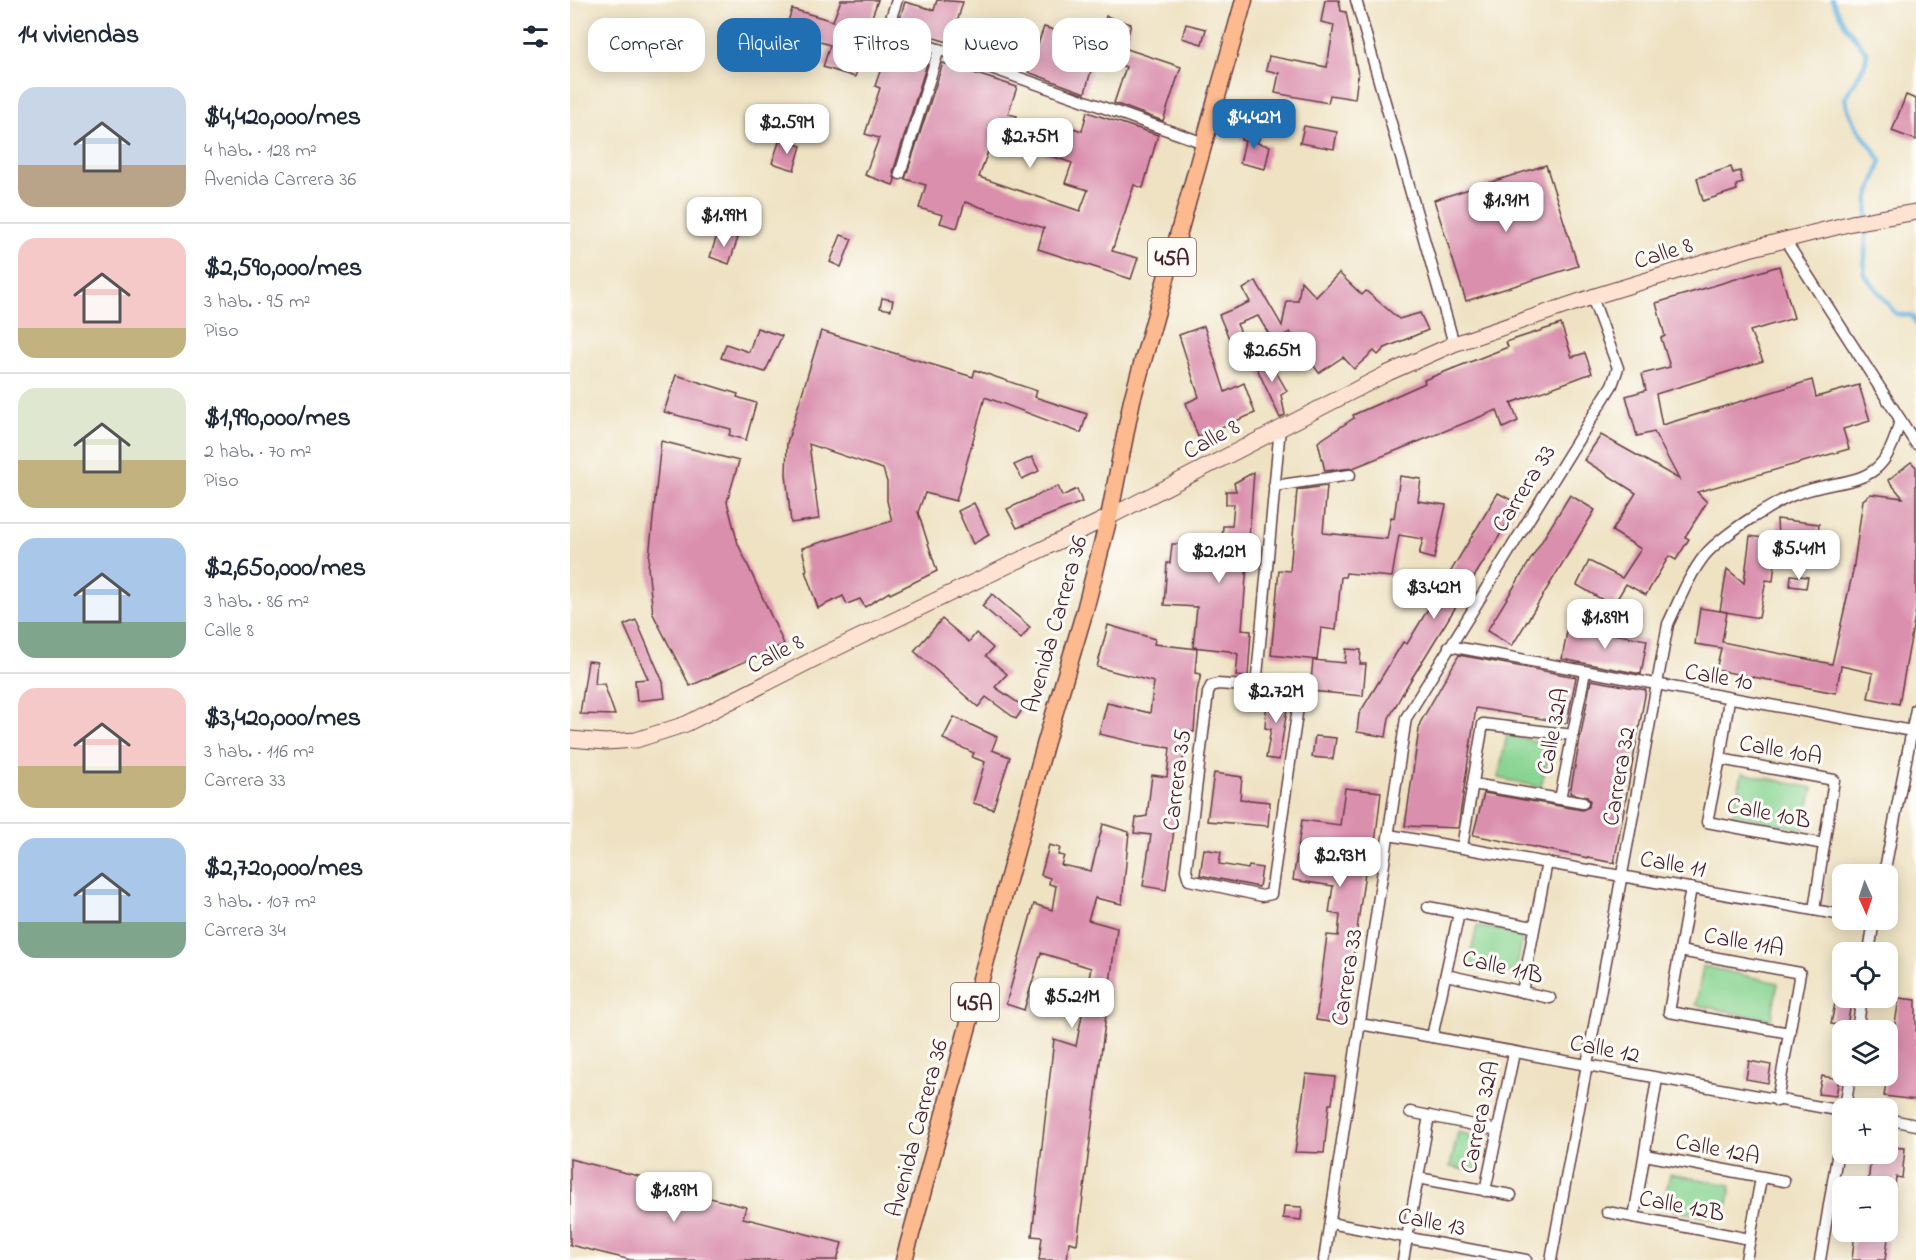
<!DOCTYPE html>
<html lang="es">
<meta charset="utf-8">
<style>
body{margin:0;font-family:"Indie Flower",sans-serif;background:#f2f2f3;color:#1f2937;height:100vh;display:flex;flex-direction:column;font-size:22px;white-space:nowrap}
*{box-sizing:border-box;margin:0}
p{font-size:20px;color:#747a83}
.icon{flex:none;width:33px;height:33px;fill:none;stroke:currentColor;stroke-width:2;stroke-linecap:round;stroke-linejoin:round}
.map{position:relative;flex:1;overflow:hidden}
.drawer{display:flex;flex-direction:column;background:#fff;width:570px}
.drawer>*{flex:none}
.guide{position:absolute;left:18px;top:18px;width:570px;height:54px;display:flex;gap:12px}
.needle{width:39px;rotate:177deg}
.fabs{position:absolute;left:1262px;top:864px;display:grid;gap:12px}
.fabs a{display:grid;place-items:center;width:66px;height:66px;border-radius:12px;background:#fff;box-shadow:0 3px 15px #0003;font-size:30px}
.price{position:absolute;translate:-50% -51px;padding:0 14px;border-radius:12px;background:#fff;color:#222;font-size:20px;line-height:39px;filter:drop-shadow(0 2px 3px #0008)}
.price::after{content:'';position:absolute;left:50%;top:36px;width:18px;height:14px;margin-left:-9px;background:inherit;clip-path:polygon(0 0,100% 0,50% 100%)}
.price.on{background:#1f6fb2;color:#fff}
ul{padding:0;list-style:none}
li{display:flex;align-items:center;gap:18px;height:150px;padding:0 18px}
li+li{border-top:2px solid #e0e1e3}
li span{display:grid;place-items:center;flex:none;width:168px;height:120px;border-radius:18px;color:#555}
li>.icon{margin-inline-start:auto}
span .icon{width:72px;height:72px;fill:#fffc;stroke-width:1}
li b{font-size:26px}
h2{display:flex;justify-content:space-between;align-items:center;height:72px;padding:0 18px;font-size:26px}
.pill{padding:0 21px;border-radius:18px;background:#fff;box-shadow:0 3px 15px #0003;font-size:21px;line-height:54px}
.pill.on{background:#1f6fb2;color:#fff}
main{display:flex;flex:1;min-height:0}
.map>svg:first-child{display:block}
.green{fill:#89d492;stroke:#6a7a5e;stroke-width:1.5}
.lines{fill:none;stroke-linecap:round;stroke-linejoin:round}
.stream{stroke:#67b3e0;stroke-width:4.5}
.building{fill:#da8fad}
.street-casing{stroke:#633c42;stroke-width:13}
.secondary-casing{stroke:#633c42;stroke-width:17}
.primary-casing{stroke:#633c42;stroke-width:19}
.street{stroke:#fff;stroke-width:10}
.secondary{stroke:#fee3d2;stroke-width:15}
.primary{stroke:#fcba8e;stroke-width:16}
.labels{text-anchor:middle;stroke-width:6;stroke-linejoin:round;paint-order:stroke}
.shield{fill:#fdfcf7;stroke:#806168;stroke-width:1.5}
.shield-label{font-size:22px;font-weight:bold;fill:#4a1f2b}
.street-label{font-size:24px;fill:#4a1f2b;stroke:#fdfcf7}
</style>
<main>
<section class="drawer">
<h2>14 viviendas<svg class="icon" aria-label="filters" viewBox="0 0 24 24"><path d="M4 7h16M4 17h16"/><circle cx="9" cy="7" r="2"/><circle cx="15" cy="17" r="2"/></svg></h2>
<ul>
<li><span style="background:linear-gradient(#c9d6e8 65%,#b9a48a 0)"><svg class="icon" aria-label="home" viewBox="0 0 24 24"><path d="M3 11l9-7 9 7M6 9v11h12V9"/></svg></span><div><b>$4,420,000/mes</b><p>4 hab. · 128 m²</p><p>Avenida Carrera 36</p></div></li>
<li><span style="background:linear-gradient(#f6c9c9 75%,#c2b280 0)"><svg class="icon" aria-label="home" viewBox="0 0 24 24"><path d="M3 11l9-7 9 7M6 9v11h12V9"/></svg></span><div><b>$2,590,000/mes</b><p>3 hab. · 95 m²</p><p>Piso</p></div></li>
<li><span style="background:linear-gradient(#dfe7d0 60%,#c2b280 0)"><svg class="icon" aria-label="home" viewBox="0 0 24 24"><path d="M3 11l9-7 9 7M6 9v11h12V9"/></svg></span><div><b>$1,990,000/mes</b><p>2 hab. · 70 m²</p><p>Piso</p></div></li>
<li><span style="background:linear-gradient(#a9c7e8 70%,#7fa58c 0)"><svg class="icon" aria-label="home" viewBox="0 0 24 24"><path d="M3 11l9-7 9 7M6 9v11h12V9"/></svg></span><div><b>$2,650,000/mes</b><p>3 hab. · 86 m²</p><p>Calle 8</p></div></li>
<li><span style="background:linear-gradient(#f6c9c9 65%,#c2b280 0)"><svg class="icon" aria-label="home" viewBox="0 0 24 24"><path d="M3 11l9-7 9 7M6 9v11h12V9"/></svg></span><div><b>$3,420,000/mes</b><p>3 hab. · 116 m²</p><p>Carrera 33</p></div></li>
<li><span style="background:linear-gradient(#a9c7e8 70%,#7fa58c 0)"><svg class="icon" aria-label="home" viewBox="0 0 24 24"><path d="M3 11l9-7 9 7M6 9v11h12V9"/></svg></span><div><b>$2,720,000/mes</b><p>3 hab. · 107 m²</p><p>Carrera 34</p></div></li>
</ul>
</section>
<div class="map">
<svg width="1346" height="1260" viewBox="0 0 1346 1260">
<rect width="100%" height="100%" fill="#fdfcf7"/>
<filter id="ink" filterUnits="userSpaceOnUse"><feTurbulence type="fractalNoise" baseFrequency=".0167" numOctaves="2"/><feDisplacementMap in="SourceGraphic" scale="12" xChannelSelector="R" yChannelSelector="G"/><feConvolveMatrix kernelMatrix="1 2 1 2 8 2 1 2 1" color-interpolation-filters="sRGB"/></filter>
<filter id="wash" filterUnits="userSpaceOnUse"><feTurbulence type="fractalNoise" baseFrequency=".008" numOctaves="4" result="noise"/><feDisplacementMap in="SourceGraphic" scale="24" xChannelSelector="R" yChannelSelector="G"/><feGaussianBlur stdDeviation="1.35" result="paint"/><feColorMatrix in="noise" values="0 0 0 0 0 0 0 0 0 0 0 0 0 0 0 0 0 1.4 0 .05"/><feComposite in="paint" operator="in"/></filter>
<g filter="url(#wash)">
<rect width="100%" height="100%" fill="#efe2c3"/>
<g class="green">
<path d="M937,735l44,9 -10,43 -43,-9z"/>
<path d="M1172,773l71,15 -10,41 -70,-14z"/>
<path d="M907,926l46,9 -7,38 -48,-8z"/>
<path d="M1133,966l75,17 -7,37 -75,-15z"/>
<path d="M888,1132l24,6 -6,34 -26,-5z"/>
<path d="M1100,1174l61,11 -6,36 -63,-13z"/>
</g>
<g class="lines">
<path class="stream" d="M1262,0l13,25 22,28 -2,11 -20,34c6,29 22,39 36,63l-13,38 -4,75 32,40 16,2 4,8"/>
</g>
<g id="blocks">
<g class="building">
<path d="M271,0h37l-15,42 3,1 -11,34 -32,-10 7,-22 -45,-14 7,-22 41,12z"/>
<path d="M367,0l26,2 -12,41 -43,-13 2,-9 -10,-3 5,-16 29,8z"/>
<path d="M755,0h14l2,11 5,1 12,63 -3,24 -25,-4 -2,8 -53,-10 4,-20 -13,-3 3,-14 58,11 7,-42 -13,-3z"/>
<path d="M536,16l25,8 -7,24 57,19 -18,54 -49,-18 12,-36 -31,-11 -10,37 -57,-21 16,-45 23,7 1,-4 30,12z"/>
<path d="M616,24l20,5 -4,15 -20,-6z"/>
<path d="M319,45l13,5 1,-5 27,9 -37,118 2,8 -2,5 -28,-10 14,-37 -14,-4 15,-46 -5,-2z"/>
<path d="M373,63l74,24 -9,27 9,2 -8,23 -15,-5 -15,43 101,34 8,-21 -23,-7 7,-20 -38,-13 3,-13 7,1 5,-18 33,11 5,-19 71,23 -15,53 -9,-3 -22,66 26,7 -7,21 -93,-30 6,-21 -79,-26 -8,26 -17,-5 3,-8 -24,-7 7,-23 -21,-6z"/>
<path d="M1336,95l10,4v41l-24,-9z"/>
<path d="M734,126l33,6 -3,17 -34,-6z"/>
<path d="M673,129l19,4 -5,10 13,3 -5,23 -25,-6 5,-22 -4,-1z"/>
<path d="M210,139l21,7 -7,24 -22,-7z"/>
<path d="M976,165l32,101 -112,35 -32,-101z"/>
<path d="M1161,167l2,6 7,-2 3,12 -7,2 1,5 -34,11 -6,-23z"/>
<path d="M148,232l20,6 -9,26 -19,-7z"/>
<path d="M271,235l11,4 -11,28 -11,-5z"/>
<path d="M1209,266l15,52 -44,13 13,30 -107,33 6,31 150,-45 4,17 43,-12 11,36 -27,8 6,20 -152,43 10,10 -22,35 4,2 -13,21 -7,-4 -23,39 -20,-11 -13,22 -36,-21 12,-24 33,17 19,-29 -29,-18 24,-38 -52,-33 17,-25 78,44 -25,-47 -17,4 -11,-40 20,-6 -4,-16 28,-7 -9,-29 4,-2 -9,-33z"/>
<path d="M769,273l23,22 4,-4 33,28 21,-6 8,17 -43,18 -7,7 -4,-4 -20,18 -11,-12 -24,16 -29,-41 -17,9 -15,-25 -21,8 6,14 -12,5 -12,-28 31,-13 -7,-13 13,-8 26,45 5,-25h11l3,-20 15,16z"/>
<path d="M312,298l11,2 -2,10 -11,-2z"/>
<path d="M991,324l11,33 13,-4 7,20 -81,30 7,18 -15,7 -6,-18 -144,58 -28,3 -7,-29 36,-24 -1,-3 72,-32 -1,-3 84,-33 -2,-5z"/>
<path d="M634,326l21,66 19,-9 11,30 -57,24 -12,-34 13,-6 -20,-62z"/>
<path d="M187,328l25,8 -17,36 -44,-14 5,-14 23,8z"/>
<path d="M251,331l152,46 2,-7 62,21 -2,6 52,17 -6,19 -96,-36 -29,104 -31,-8 -7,19 19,59 -47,23 -1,-2 -24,15 -5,-8 -13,5 -4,-8 -25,12 -13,-37 2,-1 -5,-22 90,-27 -5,-20v-19l-4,-13 -74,-25 10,75 -28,4 -5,-49 1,-31z"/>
<path d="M701,353l1,12 15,26 -6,4 4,20 -5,3 -25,-54z"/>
<path d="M106,375l62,19 -1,3 19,6 -10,37 -17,-5 2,-6 -67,-17z"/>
<path d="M91,441l78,20 -12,41 11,42 46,100 -94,42 -37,-72 -5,-47z"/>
<path d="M462,457l7,14 -17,8 -8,-14z"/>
<path d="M1341,462l5,5v143l-17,94 -31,-6 5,-25 -32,-7 -5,27 -120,-23 5,-22 -26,-4 5,-36 27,4 -5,30 110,22 21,-93 10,-71 8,-6 32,4 -15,-18z"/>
<path d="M684,472l-12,158 9,1 -3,46 -12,-1 2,-22 -9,-3 -36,-4 4,-40 -33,-2 3,-42h3l2,-19h10l-1,20 39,2 3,-40h9l2,-22h-8v-13h10l-2,-8z"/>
<path d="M830,476l21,3 -3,22 28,4 -12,54 -15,-4 4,-16 -24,-4 -7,42 -46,-4 -1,4h-4l-5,53 -15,-2 -4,32 -46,-5 8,-85 11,1 7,-81 30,-4 -4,47 64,6 4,-22 3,1z"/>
<path d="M488,486l4,10 15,-7 5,13 -65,26 -10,-19z"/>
<path d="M928,493l21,11 -115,187 -15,27 -3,19 -29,-5 2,-18 44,-72 4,2z"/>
<path d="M1000,495l25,15 -83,136 -25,-15z"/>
<path d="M404,503l15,32 -16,9 -15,-33z"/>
<path d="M1207,519l42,5 -3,28h-40l-3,29 -7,-1 -7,38 -39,-7 7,-42 17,14 6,-47 28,4z"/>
<path d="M1221,575l17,2 -2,11 -16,-2z"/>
<path d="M422,594l38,33 -9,12 -39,-33z"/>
<path d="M372,619l27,23 7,-9 17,15 -7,8 21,18 -12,13 29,20 -8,12 -30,-22 -8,10 -64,-56z"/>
<path d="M66,620l27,62 2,16 -28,3 -2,-21 13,-1 -24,-54z"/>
<path d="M538,625l47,14 -1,5 43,5 -2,24 6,1 -4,17 -3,41 -7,-1 -21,159 -23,-4 8,-51 -17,-2 2,-15 11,-2 5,-41 15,2 3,-29 -23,-3 -48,-11 8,-31 43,10 4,-31 -57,-15z"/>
<path d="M998,626l79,14 -6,34 -79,-15z"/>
<path d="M776,649l15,1 -1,14h6l-3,32 -53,-5 3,-31 32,3z"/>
<path d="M889,655l117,22 -9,46 -91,-15 -18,120 -53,-2 15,-103z"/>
<path d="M18,661l9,1 -2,22h9l11,31 -35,-1z"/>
<path d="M1021,680l55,10 -32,173 -141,-28 11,-42 98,17 7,-3 1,-6 -3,-4 -17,-4z"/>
<path d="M697,695l22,2 -10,63 -13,-2 5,-29 -6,-1z"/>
<path d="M384,717l43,20 -5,13 18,7 -17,52 -20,-6 12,-41 -13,-5 2,-4 -31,-14z"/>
<path d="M745,736l21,2 -3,21 -21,-2z"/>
<path d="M644,773l28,4 -2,22 30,3 -2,24 -61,-5z"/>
<path d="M775,788l36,4 -6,52 -6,-1 -25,181 -28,-4 11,-85 11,1 2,-21 -11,-2 4,-27 -40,-6 9,-60 38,5z"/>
<path d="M533,824l26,8 -7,72 -27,-6 -7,22 29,8 -40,316 -8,-2 -2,18h-28l3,-23 -10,-1 22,-197 22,7 15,-78 -50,-15 -17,57 -18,-6 28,-100 18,6 4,-24 -7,-2 1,-6 -9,-3 8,-30 11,3 -2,7 6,1 -3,9 30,6z"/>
<path d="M634,849l17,3 -2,12 29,5 1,-3 13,2 -3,19 -59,-12z"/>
<path d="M1266,998h16l-5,28 -16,-2z"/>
<path d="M1329,998l17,2v100l-32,-4z"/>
<path d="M1179,1061l22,4 -3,18 -22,-4z"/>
<path d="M736,1074l29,3 -3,27h-3l-5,49 -29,-1z"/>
<path d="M1252,1076l17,3 -3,17 -18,-2z"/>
<path d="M1317,1147l18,1 -3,30 -6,-1 -1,9h-27l3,-32h16z"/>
<path d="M0,1159l117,29 -1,4 60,15 -3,11 99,25 -5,17h-206l-61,-15z"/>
<path d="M714,1206l18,1 -1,13 -18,-2z"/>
<path d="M1285,1232h34l-4,28h-33z"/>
</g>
</g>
</g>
<g filter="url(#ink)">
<use href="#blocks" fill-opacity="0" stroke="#633c42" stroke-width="1.5"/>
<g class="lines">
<g class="street-casing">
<g id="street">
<path d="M327,0l-7,21 2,10 6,4 306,108"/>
<path d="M786,0l98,344"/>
<path d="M330,174l39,-125"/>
<path d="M1215,240l131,204"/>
<path d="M704,486l76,-11"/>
<path d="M879,646l463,85"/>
<path d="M648,684l77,6 5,3 -29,201 -9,2 -73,-16 -3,-10 22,-177 3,-7z"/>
<path d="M686,687l24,-260"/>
<path d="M1159,699l-9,60 -13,63 117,22"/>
<path d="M1150,759l114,21 -20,130"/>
<path d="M903,784l110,19"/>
<path d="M990,799l25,-127"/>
<path d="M819,835l453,80"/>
<path d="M892,847l21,-123 90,11"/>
<path d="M1314,874l32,-165"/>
<path d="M1121,888l-22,124 121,21"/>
<path d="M858,907l106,20"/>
<path d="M1110,951l120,22 -23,128"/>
<path d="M1299,952l5,-32"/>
<path d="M876,975l104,23"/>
<path d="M952,992l25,-130"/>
<path d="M790,1024l482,87"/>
<path d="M1287,1030l5,-32"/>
<path d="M862,1037l27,-124"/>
<path d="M1275,1108l5,-32"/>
<path d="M840,1112l88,18"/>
<path d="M1317,1119l29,6"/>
<path d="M1075,1155l139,26"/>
<path d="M848,1178l93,17"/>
<path d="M915,1191l29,-138"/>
<path d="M1037,1212l143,27"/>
<path d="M1064,1217l23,-138"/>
<path d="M760,1223l196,37"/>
<path d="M754,1260l82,-542 206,-333 6,-17 -26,-71"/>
<path d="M833,1260l26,-144"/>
<path d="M981,1260l117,-636c11,-23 21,-49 37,-69 10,-12 36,-31 50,-39 12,-7 24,-15 36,-20 56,-23 93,-1 109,-77"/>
<path d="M1176,1260l15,-82"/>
<path d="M1250,1260l22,-134"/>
</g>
</g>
<g class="secondary-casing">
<path id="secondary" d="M0,739l36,3 30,-2 50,-16 134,-68 289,-139 279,-144 66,-29 138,-47 157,-48 103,-26 64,-11"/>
</g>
<g class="primary-casing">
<path id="primary" d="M334,1260l141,-515 40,-135 24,-93 23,-117 112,-400"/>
</g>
<use href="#street" class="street"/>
<use href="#secondary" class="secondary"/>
<use href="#primary" class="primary"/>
</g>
</g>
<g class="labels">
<g class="shield">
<rect x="578" y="238" width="48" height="38" rx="4.5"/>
<rect x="381" y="983" width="48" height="38" rx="4.5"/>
</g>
<g class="shield-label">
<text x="602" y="265">45A</text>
<text x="405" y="1010">45A</text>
</g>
<g class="street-label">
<text transform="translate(1093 252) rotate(-17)" y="8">Calle 8</text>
<text transform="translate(641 438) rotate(-28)" y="8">Calle 8</text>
<text transform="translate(953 488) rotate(-58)" y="8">Carrera 33</text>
<text transform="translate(484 624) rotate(-74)" y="8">Avenida Carrera 36</text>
<text transform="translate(205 653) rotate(-27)" y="8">Calle 8</text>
<text transform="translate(1149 676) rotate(10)" y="8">Calle 10</text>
<text transform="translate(982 731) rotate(-79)" y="8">Calle 32A</text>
<text transform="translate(1211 749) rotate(10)" y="8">Calle 10A</text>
<text transform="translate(1048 776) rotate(-80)" y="8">Carrera 32</text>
<text transform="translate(606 780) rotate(-83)" y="8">Carrera 35</text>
<text transform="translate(1199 812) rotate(11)" y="8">Calle 10B</text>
<text transform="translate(1103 863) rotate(10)" y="8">Calle 11</text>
<text transform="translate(1174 941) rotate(10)" y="8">Calle 11A</text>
<text transform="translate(933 966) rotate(13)" y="8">Calle 11B</text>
<text transform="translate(776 977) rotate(-81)" y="8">Carrera 33</text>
<text transform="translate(1035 1048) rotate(11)" y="8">Calle 12</text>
<text transform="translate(909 1117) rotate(-78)" y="8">Carrera 32A</text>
<text transform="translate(346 1128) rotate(-75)" y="8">Avenida Carrera 36</text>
<text transform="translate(1148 1148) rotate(11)" y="8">Calle 12A</text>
<text transform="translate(1112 1205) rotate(11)" y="8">Calle 12B</text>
<text transform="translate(862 1221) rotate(11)" y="8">Calle 13</text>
</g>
</g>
</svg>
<div class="fabs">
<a><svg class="needle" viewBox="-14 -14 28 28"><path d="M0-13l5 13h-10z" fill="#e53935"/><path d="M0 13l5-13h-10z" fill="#747a83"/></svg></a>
<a><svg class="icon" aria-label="locate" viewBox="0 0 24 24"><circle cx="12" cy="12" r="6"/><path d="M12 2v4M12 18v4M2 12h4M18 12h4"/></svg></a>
<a><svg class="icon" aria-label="layers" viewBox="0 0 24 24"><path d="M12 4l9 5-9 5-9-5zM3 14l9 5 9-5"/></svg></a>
<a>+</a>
<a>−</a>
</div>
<b class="price on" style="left:684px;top:150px">$4.42M</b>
<b class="price" style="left:217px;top:155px">$2.59M</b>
<b class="price" style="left:460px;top:169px">$2.75M</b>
<b class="price" style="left:936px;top:233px">$1.91M</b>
<b class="price" style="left:154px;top:248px">$1.99M</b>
<b class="price" style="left:702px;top:383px">$2.65M</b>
<b class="price" style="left:1229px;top:581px">$5.41M</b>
<b class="price" style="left:649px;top:584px">$2.12M</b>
<b class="price" style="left:864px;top:620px">$3.42M</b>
<b class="price" style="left:1035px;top:650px">$1.89M</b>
<b class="price" style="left:706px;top:724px">$2.72M</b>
<b class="price" style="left:770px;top:888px">$2.93M</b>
<b class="price" style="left:502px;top:1029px">$5.21M</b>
<b class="price" style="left:104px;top:1223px">$1.89M</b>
<div class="guide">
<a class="pill">Comprar</a>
<a class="pill on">Alquilar</a>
<a class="pill">Filtros</a>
<a class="pill">Nuevo</a>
<a class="pill">Piso</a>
</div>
</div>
</main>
